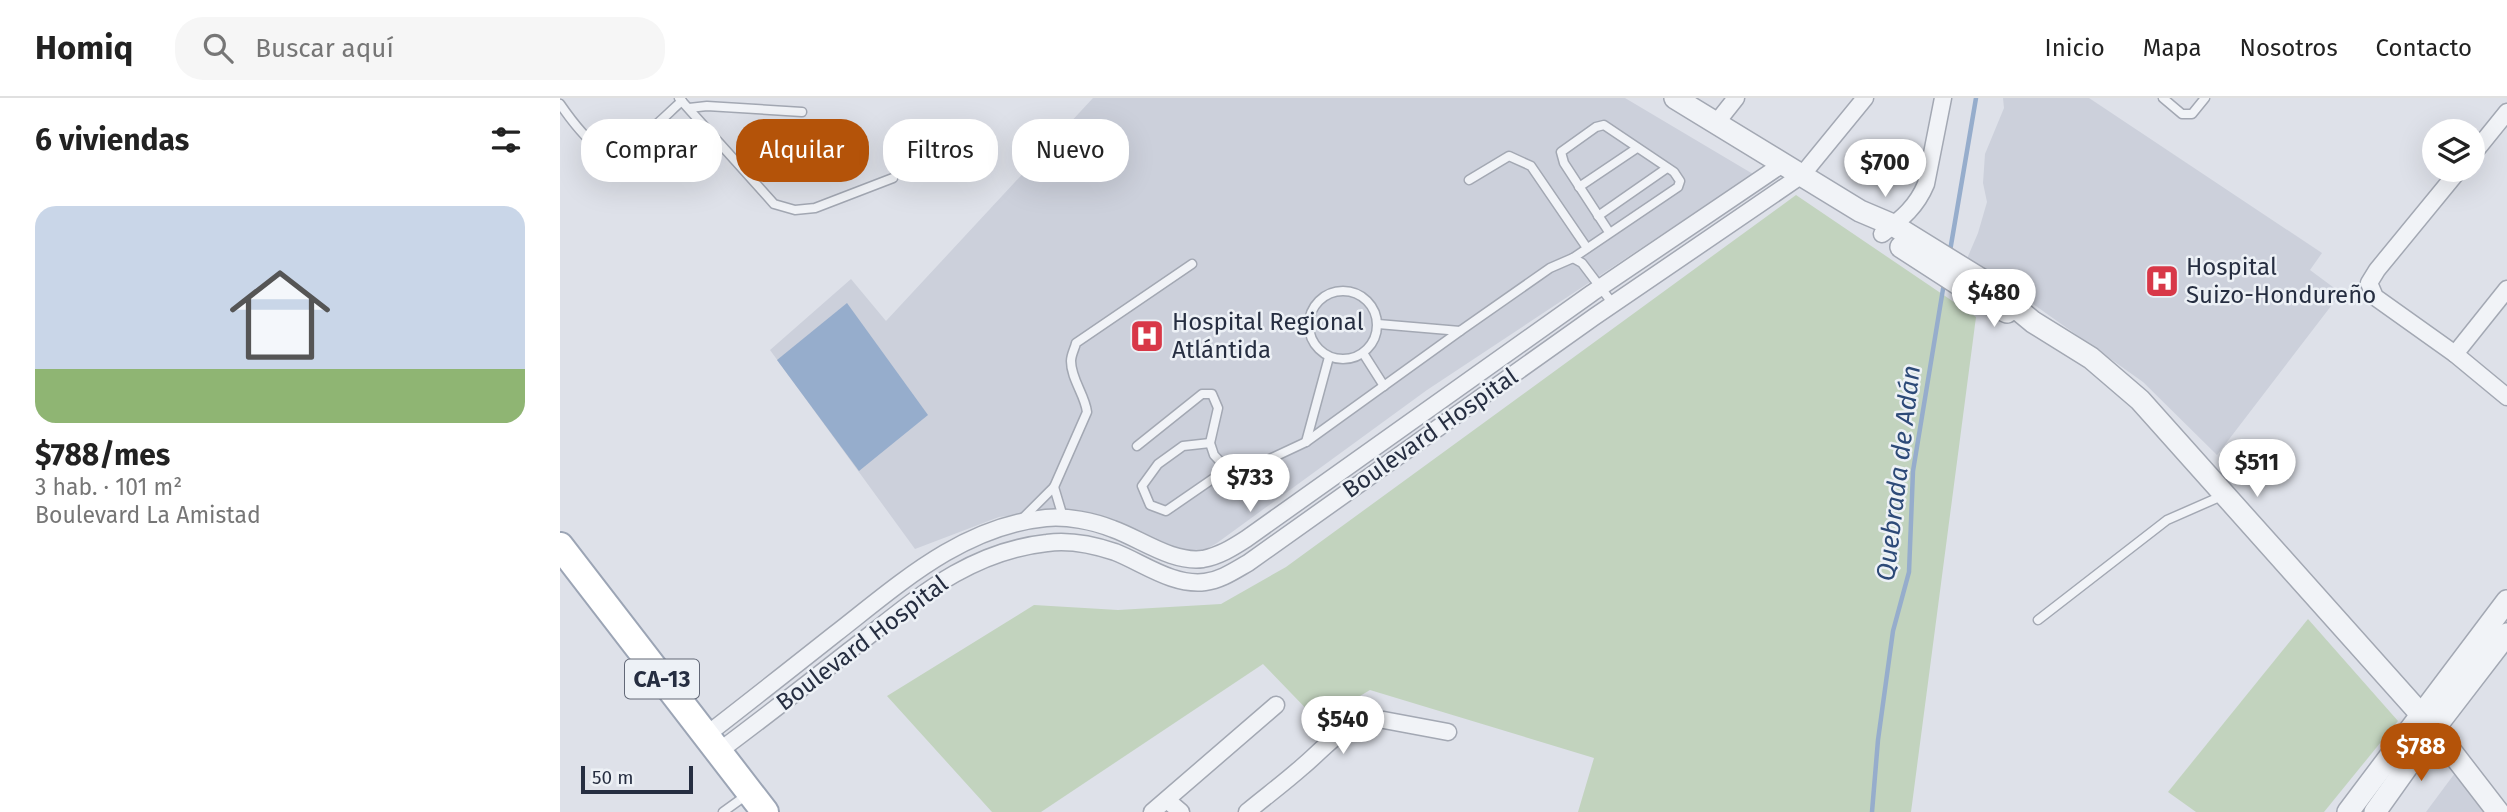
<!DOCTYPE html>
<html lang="es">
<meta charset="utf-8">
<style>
body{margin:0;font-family:"Fira Sans",sans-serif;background:#f6f6f6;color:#222;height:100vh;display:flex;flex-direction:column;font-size:26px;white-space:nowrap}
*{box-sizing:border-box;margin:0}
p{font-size:23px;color:#767676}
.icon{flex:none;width:38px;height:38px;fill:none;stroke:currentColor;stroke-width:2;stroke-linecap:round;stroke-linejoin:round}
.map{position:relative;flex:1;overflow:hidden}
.drawer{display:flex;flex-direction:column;background:#fff;width:560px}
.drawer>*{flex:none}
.top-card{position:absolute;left:21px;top:21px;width:665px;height:63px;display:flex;gap:14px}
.buttons{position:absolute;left:1862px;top:21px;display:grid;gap:14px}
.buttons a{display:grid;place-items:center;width:63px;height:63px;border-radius:50%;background:#fff;box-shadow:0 7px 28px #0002;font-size:35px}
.scale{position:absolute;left:21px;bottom:18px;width:112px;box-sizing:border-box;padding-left:7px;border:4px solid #262e41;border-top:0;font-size:19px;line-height:24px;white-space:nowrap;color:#262e41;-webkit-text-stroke:5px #edf1f6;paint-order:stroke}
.price{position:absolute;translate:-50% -60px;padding:0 16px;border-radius:24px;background:#fff;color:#222;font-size:23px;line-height:46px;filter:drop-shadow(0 2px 4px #0008)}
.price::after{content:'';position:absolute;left:50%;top:42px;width:21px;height:16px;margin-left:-10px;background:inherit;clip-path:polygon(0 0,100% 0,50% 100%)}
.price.current{background:#b45309;color:#fff}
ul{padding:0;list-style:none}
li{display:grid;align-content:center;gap:14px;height:371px;padding:0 35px}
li+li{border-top:2px solid #e0e0e0}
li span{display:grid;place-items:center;height:217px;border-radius:21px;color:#555}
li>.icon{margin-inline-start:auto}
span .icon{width:126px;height:126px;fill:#fffc;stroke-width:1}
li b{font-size:30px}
h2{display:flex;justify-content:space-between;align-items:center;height:84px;padding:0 35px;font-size:30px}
.chip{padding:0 24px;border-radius:28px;background:#fff;box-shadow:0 7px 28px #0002;font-size:24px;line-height:63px}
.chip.current{background:#b45309;color:#fff}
header{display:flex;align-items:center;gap:42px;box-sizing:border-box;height:98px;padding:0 35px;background:#fff;border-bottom:2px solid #e0e0e0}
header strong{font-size:33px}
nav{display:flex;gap:38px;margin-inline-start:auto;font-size:24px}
.search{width:490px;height:63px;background:#f6f6f6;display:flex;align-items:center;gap:18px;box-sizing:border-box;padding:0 24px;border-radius:28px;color:#767676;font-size:26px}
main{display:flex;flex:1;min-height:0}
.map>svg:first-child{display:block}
.built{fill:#ccd0db}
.green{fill:#c2d3be}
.water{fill:#96adcc}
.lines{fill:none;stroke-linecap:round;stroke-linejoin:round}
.stream{stroke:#96adcc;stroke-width:4.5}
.service-casing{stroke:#a3a8b3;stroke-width:11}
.minor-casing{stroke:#a3a8b3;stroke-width:19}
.tertiary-casing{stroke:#a3a8b3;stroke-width:24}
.primary-casing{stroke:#9ca5b5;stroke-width:30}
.service{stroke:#f1f3f7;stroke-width:8}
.minor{stroke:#f1f3f7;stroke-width:16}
.tertiary{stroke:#f1f3f7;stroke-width:21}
.primary{stroke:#fff;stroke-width:26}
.labels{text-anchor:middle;stroke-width:5;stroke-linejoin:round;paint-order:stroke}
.shield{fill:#edf1f6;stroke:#626877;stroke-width:2}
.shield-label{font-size:23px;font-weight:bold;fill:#262e41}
.poi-label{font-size:24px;fill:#262e41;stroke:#edf1f6;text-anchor:start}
.street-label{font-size:24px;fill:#262e41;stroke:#edf1f6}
.water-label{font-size:26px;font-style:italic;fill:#2d4a78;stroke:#edf1f6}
</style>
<header>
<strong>Homiq</strong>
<div class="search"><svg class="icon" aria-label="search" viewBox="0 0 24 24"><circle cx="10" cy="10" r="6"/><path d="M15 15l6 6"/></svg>Buscar aquí</div>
<nav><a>Inicio</a><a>Mapa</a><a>Nosotros</a><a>Contacto</a></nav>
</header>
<main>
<section class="drawer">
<h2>6 viviendas<svg class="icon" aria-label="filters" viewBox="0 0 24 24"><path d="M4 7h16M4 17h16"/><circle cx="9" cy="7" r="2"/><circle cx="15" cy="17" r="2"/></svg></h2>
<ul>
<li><span style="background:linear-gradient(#c9d6e8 75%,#8fb573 0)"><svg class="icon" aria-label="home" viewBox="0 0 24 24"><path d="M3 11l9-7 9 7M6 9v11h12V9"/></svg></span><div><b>$788/mes</b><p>3 hab. · 101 m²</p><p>Boulevard La Amistad</p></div></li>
</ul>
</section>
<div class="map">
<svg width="1947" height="714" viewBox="0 0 1947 714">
<rect width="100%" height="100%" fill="#dee1e9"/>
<g class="built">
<path d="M533,0h532l128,76 -326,216 -210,153 -19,11 -23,-4 -128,-39 -48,6 -84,32 -145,-199 81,-71 35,42z"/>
<path d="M1443,0h86l233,155 -12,17 31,23 -124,162 -74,-73 -114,-81 -63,-40 12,-28 9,-31 -4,-19 2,-29 19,-46z"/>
<path d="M1895,675l32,39h-61z"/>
</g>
<g class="green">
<path d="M1236,97l180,122 -65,495h-333l16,-54 -224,-68 -52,31 -55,-57 -222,148h-49l-105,-116 147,-91 84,5 103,-6 65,-37z"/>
<path d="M1748,521l90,102 -74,91h-128l-28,-20z"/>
</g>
<path class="water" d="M287,205l81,112 -69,56 -82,-111z"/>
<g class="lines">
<g class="stream">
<path d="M1390,153l26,-153"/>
<path d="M1312,714l6,-72 15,-109 16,-59 4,-101 31,-188"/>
</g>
<g class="service-casing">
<g id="service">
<path d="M119,0l95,106 21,6 20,-2 78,-30"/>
<path d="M1603,0l19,16h10l13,-16"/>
<path d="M0,6c9,13 27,37 41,45 23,13 64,-34 81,-48"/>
<path d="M129,10l18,-2 95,6"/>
<path d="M909,82l40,-24 22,10 56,82"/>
<path d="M1019,89l58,-39"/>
<path d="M1038,118l69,-48"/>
<path d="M1013,160l105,-71 2,-6 -6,-9 -70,-47 -8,2 -35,25 3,11 45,69"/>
<circle cx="783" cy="227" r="34"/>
<path d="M818,226l82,7 90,-63 23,-10 9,5 31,41"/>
<path d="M803,255l21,33"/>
<path d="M746,344l23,-85"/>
<path d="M650,345l-27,3 -25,18 -16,22 8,19 16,6 61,-42"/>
<path d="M577,348l65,-52h10l6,14 -8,35 4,12 13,14 15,3 64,-30 154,-111"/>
<path d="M503,419l-9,-30 33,-75c-2,-17 -16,-33 -16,-51 0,-6 4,-13 5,-18l116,-79"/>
<path d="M462,421l32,-32"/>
<path d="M1478,522l129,-100 57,-25"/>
<path d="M163,714l25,-18"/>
</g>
</g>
<g class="minor-casing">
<g id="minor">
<path d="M1157,24l19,-24"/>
<path d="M1913,56l34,-42"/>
<path d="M1899,72l-82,100 -8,13 6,14 80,57 52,43"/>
<path d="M1322,136c19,-15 34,-26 44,-50l17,-86"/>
<path d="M1895,256l52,-65"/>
<path d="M145,638c44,-34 87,-68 130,-102 63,-49 127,-108 211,-116 21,-2 47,3 67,11 28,10 59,34 90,30 16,-3 29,-11 43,-20l346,-246 192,-130"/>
<path d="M158,654c44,-33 88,-67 131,-101 63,-48 115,-99 198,-108 21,-3 47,2 68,9 28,11 58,34 90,30 16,-2 29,-11 43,-19l346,-246 208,-142 63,-77"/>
<path d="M607,702l14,12"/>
<path d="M592,714l124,-107"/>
<path d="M687,714c18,-15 37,-29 55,-45 22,-18 42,-45 71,-49l75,14"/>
</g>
</g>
<g class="tertiary-casing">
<g id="tertiary">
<path d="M1115,0l185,113 33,14 89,55 51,42 58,36 49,42 294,329 64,83"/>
<path d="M1341,149l85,55 21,10"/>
<path d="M1788,714l159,-211"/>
<path d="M1815,714l59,-83 73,-95"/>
</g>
</g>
<g class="primary-casing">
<path id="primary" d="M0,448l205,266"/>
</g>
<use href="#service" class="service"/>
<use href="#minor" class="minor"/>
<use href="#tertiary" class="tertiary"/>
<use href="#primary" class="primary"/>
</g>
<defs>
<g id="hospital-square" transform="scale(1.75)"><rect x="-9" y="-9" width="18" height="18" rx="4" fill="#d83848" stroke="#edf1f6"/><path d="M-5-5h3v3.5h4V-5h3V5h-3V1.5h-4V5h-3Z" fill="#fff"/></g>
</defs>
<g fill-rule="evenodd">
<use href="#hospital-square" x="1602" y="183"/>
<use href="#hospital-square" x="587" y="238"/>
</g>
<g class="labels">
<rect class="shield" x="65" y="561.5" width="74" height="39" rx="5"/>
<g class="shield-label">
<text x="102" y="589">CA-13</text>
</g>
<g class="poi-label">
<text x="1626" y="177">Hospital<tspan x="1626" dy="28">Suizo-Hondureño</tspan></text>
<text x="612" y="232">Hospital Regional<tspan x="612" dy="28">Atlántida</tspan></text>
</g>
<g class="street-label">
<text transform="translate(870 335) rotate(-35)" y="8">Boulevard Hospital</text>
<text transform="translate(302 545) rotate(-37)" y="8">Boulevard Hospital</text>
</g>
<g class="water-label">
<text transform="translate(1338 375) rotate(-83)" y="9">Quebrada de Adán</text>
</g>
</g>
</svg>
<div class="buttons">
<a><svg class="icon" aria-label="layers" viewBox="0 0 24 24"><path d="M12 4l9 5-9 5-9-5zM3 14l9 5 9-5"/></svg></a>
</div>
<div class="scale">50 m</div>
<b class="price" style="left:1325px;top:101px">$700</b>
<b class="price" style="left:1434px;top:231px">$480</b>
<b class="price" style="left:1697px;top:401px">$511</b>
<b class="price" style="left:690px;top:416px">$733</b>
<b class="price" style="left:783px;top:658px">$540</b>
<b class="price current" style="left:1861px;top:685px">$788</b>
<div class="top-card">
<a class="chip">Comprar</a>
<a class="chip current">Alquilar</a>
<a class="chip">Filtros</a>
<a class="chip">Nuevo</a>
</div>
</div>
</main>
